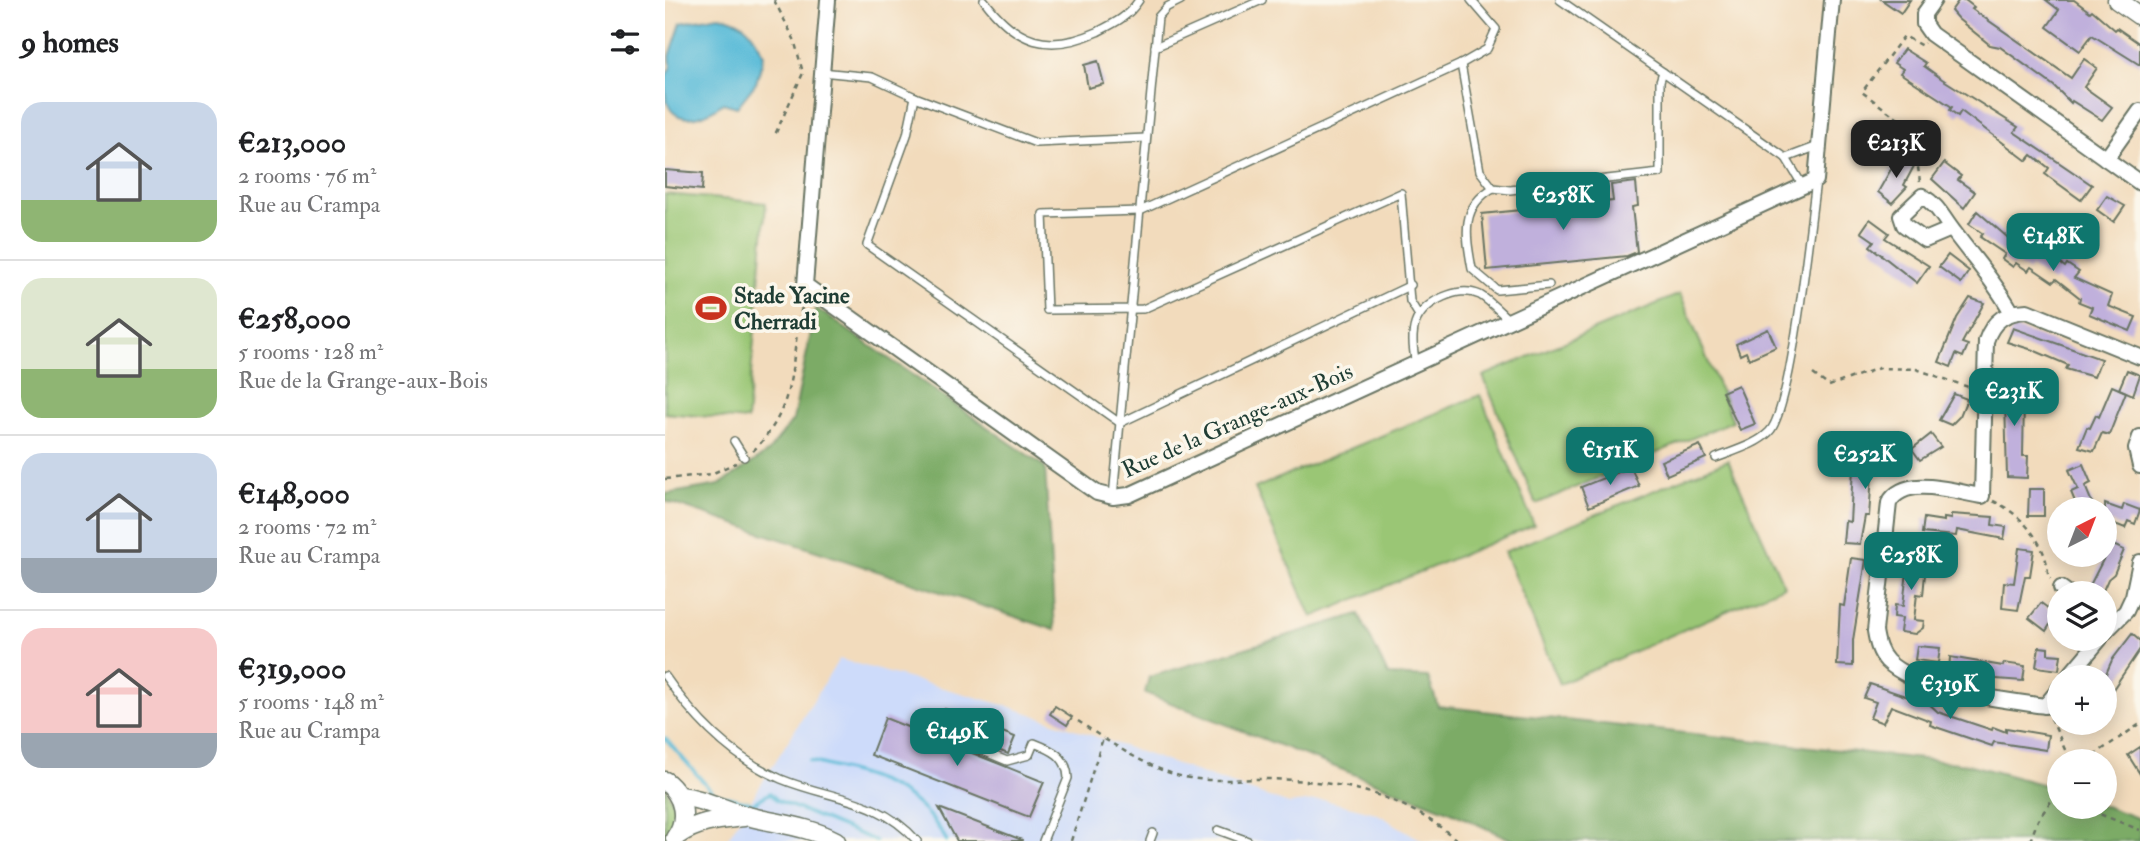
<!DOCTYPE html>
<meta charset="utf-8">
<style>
body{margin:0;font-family:"IM FELL Double Pica",serif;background:#f2f2f2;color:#202124;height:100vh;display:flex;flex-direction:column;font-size:26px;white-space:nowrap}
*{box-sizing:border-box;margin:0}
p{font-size:23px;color:#757577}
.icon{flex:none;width:38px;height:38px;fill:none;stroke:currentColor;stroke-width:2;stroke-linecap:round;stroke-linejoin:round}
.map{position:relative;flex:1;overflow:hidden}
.side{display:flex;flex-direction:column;background:#fff;width:665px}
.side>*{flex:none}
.needle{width:46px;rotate:42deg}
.buttons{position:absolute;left:1382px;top:497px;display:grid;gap:14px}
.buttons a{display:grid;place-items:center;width:70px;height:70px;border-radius:50%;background:#fff;box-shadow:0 4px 18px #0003;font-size:35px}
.price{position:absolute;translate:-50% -60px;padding:0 16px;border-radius:14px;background:#0f766e;color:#fff;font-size:23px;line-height:46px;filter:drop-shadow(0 2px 4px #0008)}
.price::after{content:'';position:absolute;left:50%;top:42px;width:21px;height:16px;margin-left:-10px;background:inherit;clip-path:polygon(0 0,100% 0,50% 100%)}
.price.current{background:#222;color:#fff}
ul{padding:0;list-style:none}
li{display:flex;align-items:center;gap:21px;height:175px;padding:0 21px}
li+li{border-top:2px solid #e0e0e0}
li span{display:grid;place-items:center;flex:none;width:196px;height:140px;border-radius:21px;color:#555}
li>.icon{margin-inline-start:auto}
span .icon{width:84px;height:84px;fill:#fffc;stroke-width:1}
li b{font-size:30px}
h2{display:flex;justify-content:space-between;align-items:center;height:84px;padding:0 21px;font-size:30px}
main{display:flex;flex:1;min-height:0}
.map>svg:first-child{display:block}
.built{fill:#cddbfa}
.green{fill:#9ac674;stroke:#5c8254;stroke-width:2}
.forest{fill:#7bab66;stroke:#4d744d;stroke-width:2}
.water{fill:#5abbd8;stroke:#3c7c86;stroke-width:2}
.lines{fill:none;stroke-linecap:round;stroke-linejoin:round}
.stream{stroke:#5abbd8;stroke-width:3.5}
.building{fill:#c0b0dc}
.service-casing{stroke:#697464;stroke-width:10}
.minor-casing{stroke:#697464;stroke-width:18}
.tertiary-casing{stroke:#697464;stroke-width:21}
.path{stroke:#697464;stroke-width:2.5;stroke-dasharray:5 5;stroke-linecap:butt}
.service{stroke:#fff;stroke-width:7}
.minor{stroke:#fff;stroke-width:14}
.tertiary{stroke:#fff;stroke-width:18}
.labels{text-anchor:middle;stroke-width:7;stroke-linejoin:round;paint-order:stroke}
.poi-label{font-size:23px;font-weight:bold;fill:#1f3d34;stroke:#fbf7ec;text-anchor:start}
.street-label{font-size:23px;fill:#1f3d34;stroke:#fbf7ec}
</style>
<main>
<section class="side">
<h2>9 homes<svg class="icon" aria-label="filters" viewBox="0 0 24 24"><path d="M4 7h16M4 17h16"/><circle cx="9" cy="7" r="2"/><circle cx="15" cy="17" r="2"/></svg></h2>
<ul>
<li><span style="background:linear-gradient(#c9d6e8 70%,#8fb573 0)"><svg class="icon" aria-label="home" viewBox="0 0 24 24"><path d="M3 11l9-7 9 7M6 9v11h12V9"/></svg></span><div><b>€213,000</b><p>2 rooms · 76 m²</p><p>Rue au Crampa</p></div></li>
<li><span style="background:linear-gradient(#dfe7d0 65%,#8fb573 0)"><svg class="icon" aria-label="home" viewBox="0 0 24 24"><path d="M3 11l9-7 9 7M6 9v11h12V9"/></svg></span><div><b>€258,000</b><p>5 rooms · 128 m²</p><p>Rue de la Grange-aux-Bois</p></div></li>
<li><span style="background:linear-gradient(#c9d6e8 75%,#9aa5b1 0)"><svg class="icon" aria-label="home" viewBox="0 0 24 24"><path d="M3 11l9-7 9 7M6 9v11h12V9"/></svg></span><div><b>€148,000</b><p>2 rooms · 72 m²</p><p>Rue au Crampa</p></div></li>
<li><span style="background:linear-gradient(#f6c9c9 75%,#9aa5b1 0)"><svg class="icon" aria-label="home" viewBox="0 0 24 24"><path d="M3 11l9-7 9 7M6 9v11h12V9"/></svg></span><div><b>€319,000</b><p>5 rooms · 148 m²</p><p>Rue au Crampa</p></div></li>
</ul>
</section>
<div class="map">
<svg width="1475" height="841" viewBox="0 0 1475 841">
<rect width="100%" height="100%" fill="#fbf7ec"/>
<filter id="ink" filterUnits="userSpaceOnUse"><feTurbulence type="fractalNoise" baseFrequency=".0143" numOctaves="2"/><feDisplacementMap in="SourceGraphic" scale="14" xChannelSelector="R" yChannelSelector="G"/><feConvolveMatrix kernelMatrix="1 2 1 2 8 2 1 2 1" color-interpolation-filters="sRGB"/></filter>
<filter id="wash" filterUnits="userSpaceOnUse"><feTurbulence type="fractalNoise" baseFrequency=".00686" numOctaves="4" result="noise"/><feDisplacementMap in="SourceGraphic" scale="28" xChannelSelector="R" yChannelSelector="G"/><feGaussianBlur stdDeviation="1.57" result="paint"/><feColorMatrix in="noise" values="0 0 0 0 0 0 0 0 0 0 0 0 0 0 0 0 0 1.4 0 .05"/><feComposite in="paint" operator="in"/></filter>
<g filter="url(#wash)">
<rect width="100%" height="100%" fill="#f2dbbc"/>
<path class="built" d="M174,659l172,48 278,97 35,-4 52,13 47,28h-697z"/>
<g class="green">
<path d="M0,194l101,9 -19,217 -82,-7z"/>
<path d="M1015,294l53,127 -197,83 -53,-128z"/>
<path d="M815,395l54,130 -222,92 -57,-129z"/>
<path d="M1063,460l56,126 -224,98 -56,-132z"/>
<path d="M0,787l13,27 -8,20 -5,4z"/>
</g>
<g class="forest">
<path d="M151,308l229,159 10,163 -390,-129v-7l54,-9 49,-33 25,-32z"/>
<path d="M694,614l29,61 40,2 10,29 529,58 93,25v18l45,-1 35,13v22h-626l-63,-29 -306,-119 4,-16z"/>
</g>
<path class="water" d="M54,16c26,4 34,16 45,39l-8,28 -19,24 -14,-4c-24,20 -58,24 -58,-16 0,-9 0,-13 6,-20l-1,-11 11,-33z"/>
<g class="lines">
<g class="stream">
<path d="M0,738l49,56 39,9 17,-10 7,7 99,41"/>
<path d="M145,761c59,16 104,22 137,80"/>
</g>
</g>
<g id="blocks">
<g class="building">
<path d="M1217,0h28l-9,13z"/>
<path d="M1294,0h6l9,7 -2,2 99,69 13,-19 13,9 -13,19 28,20 -10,13 -30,-19 -1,2 -17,-17 -54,-39 -10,-2 -32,-26 -7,-8z"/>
<path d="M1381,0h28l16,12 2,-2 23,20 2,-2 23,16v21l-48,-30 -12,16 -33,-24 12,-17z"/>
<path d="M1239,49l22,14 -2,3 18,13 76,48 -4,5 78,53 -11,15 -36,-26 4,-6 -17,-13 -5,6 -66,-50 -3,5 -8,-6 2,-3 -52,-34 3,-4 -9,-6z"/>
<path d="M433,61l6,23 -16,4 -4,-23z"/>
<path d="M1234,155l15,11 -10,19 3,2 -15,16 -14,-11z"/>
<path d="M1279,163l17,13 -3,4 17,12 -11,16 -32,-29z"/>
<path d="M0,170l38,3 -1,17 -37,-4z"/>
<path d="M971,182l2,24 -6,1 5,45 -10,4 -140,14 -5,-56 131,-13 -2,-16z"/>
<path d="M1442,196l18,10 -11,16 -17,-12z"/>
<path d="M1312,211l44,38 3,-5 6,4 7,-3 28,22 2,-3 12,8 -5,6 38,17 -4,11 28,11 -6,14 -41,-17 3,-7 -13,-5 1,-4 -24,-19 -3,3 -22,-15 -3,4 -12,-8 -3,4 -11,-8 3,-5 -25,-17 3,-3 -14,-10z"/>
<path d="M1205,219l19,14 -4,5 44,28 -12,17 -47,-37 4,-5 -13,-9z"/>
<path d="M1283,255l21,16 -8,12 -22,-16z"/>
<path d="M1305,298l14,5 -22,40 6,2 -5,12 -7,-3 -5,13 -12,-5 18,-44z"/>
<path d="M1348,328l88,31 -7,18 -28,-8 2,-4 -35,-15 -26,-8z"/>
<path d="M1103,329l8,18 -27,12 -3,-7 -6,3 -4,-11z"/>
<path d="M1462,370l13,5 -7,20 -14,-6z"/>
<path d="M1336,378l19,1v21h4l-1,56h5l-1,22 -20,-1 -2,-77h-5z"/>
<path d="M1073,385l17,39 -15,6 -18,-38z"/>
<path d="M1447,386l14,6 -17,43 -7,-2 -8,18 -15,-4 8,-20 3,1 6,-13 3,2z"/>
<path d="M1289,394l13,5 -7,17 -9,9 -12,-5z"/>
<path d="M1266,434l10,13 -21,13 -8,-11z"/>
<path d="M1217,435l14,9 -14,23 -9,-6 -4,55h-4l-5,28 -17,-1 2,-22 5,1 3,-54 8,1z"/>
<path d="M1035,445l6,13 -39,17 -6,-14z"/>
<path d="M1418,464l8,19 -6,3 8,19 -15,4 -7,-17 7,-3 -9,-19z"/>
<path d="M966,467l8,19 -50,21 -8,-20z"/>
<path d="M1364,489h15v27h-16z"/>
<path d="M1440,504l17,6 2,-6 16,6 -5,14 -7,-3 -3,7 -20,-8z"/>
<path d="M1286,514l42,3 -1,8 14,2 -2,12 -47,-9 -1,6 -34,-3 2,-15 20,3v-3l7,1z"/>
<path d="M1446,544l13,6 -10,24 -6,5 -6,14h-16z"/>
<path d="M1354,548l15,2 -4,26h-5l-7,34 -16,-2 2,-26 10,1z"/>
<path d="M1237,549l18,2 -2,22 7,1 -2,21 -6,-1 -3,26 10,1 -1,7 -8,6 -15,-2 2,-14 -8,-1 1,-12 8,1 4,-35 -8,-1z"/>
<path d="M1186,558l15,2 -13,80v26l-16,-1 3,-60 4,1z"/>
<path d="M1395,601v29l-9,-7 -5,8 -17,-13 12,-15 11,8z"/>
<path d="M1467,634l8,7v8l-35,52v-25l7,-16z"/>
<path d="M1252,646l23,2 -2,15 -23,-3z"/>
<path d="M1374,647l9,1v6l13,1 -2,15 -23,-3z"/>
<path d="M1285,657l53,9 1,-3 21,3 -2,15 -54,-4 -20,-5z"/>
<path d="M1205,684l53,18 1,-3 14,13 54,18 1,-3 13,5v-4l42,7 -2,15 -52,-8 -2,4 -62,-21 1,-4 -40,-15 -8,17 -13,-5 6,-16 -12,-4z"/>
<path d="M390,706l17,11 -5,8 -17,-11z"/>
<path d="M280,709l70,28 -7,17 -70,-28z"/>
<path d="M220,718l159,64 -15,35 -158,-62z"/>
<path d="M1475,747v27l-12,-19z"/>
<path d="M274,808l83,32v1h-65z"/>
</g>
</g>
</g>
<g filter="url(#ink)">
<use href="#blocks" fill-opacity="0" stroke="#697464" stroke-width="2"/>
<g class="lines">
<g class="service-casing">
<g id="service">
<path d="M319,0c32,43 64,54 113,32 18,-9 31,-15 42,-32"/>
<path d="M895,0l226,158"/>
<path d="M490,47l107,-47"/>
<path d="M796,64l19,107 13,17 17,2 150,-17v-92l3,-9"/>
<path d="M156,72l51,5 43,20 121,46 110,-5"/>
<path d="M250,97l-8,38 -40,110 253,178 291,-138"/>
<path d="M1138,186l-17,-28 32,-12"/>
<path d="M828,188c-33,19 -27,47 -21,81l25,21 52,-5"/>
<path d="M753,314l-8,-13 -9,-108 -258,116 -96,1 -4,-96 97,-3 321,-147 26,-15 9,-20 -25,-29"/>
<path d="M751,364c-7,-32 -4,-53 27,-67 12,-5 24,-8 37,-2 10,6 20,17 29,25"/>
<path d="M69,441l10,16"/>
<path d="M1051,458c17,-7 40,-13 53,-26 23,-22 41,-210 47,-251"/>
<path d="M448,497l45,-480 9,-10 14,-7"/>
<path d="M0,676c30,44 67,82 116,103 51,21 97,18 136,62"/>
<path d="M272,732l70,29 22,-6 5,-12c18,7 33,13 34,35l-25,63"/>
<path d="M553,830l30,11"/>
<path d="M485,841l3,-8"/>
</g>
</g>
<g class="minor-casing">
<g id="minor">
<path d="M163,0l-23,285 292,208 16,4 16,-2 687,-315 16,-180"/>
<path d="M1269,0l-10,14v10l7,10 209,149"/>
<path d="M1441,159l34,-48"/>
<path d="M1286,229l-26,11 -21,-15 -3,-9 21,-20c17,10 20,21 32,36 20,27 41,50 57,79"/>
<path d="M1475,437l-4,12 4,17"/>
<path d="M1396,588l7,5"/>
<path d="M1440,632l21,-21 7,-15 7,-34"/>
<path d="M1403,677l32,-38"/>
<path d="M1395,688l-15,18c-41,-6 -128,-15 -158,-45 -8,-9 -10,-18 -12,-30l14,-128c16,-29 65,-11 93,-7l4,-155c7,-21 20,-29 41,-30l113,46"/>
</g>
</g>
<g class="tertiary-casing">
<g id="tertiary">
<path d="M1452,0l23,16"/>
<path d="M0,781c19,15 24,38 10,57"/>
<path d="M14,796c24,2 45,14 68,20 31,8 61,10 89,25"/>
<path d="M13,835c21,-14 41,-15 66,-18"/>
</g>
</g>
<g class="path">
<path d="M109,0l20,39 9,34 -29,64"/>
<path d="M1255,182l-7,-52 -51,-38 42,-56 18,10 2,-3"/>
<path d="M1148,374l16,12 50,-18 37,1 55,19"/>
<path d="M88,451c48,-48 35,-93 51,-152"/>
<path d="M0,479l46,-5 25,-11"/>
<path d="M1328,501c28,12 55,44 55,74l3,3"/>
<path d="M1386,718l19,43"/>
<path d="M413,721l25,17"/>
<path d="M1420,761l55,-37"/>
<path d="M1417,807l58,23"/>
<path d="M406,841l32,-103c26,16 56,35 87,40 24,4 50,1 75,1 73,1 136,13 193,62"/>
<path d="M1365,841l8,-21 22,-32"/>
</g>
<use href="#service" class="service"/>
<use href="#minor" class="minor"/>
<use href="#tertiary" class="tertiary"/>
</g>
</g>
<defs>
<g id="stadium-bare" transform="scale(2.415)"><path d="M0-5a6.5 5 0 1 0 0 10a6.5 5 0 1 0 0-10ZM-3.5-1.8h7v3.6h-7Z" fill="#c8321e" stroke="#fbf7ec" stroke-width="2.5" paint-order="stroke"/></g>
</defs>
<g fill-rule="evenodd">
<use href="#stadium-bare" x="46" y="308"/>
</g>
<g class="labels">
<g class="poi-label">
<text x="69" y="303">Stade Yacine<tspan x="69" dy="26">Cherradi</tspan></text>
</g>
<g class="street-label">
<text transform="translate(572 420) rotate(-24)" y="8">Rue de la Grange-aux-Bois</text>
</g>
</g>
</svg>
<div class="buttons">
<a><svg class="needle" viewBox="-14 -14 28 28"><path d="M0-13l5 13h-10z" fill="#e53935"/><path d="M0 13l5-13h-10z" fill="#757577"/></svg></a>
<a><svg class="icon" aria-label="layers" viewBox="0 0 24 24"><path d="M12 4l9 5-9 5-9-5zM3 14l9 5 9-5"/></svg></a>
<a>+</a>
<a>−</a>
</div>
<b class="price current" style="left:1231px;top:180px">€213K</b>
<b class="price" style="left:898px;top:232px">€258K</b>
<b class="price" style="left:1388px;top:273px">€148K</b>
<b class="price" style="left:1349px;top:428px">€231K</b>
<b class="price" style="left:945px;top:487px">€151K</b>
<b class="price" style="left:1200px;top:491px">€252K</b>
<b class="price" style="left:1246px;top:592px">€258K</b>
<b class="price" style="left:1285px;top:721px">€319K</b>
<b class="price" style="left:292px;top:768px">€149K</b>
</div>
</main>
